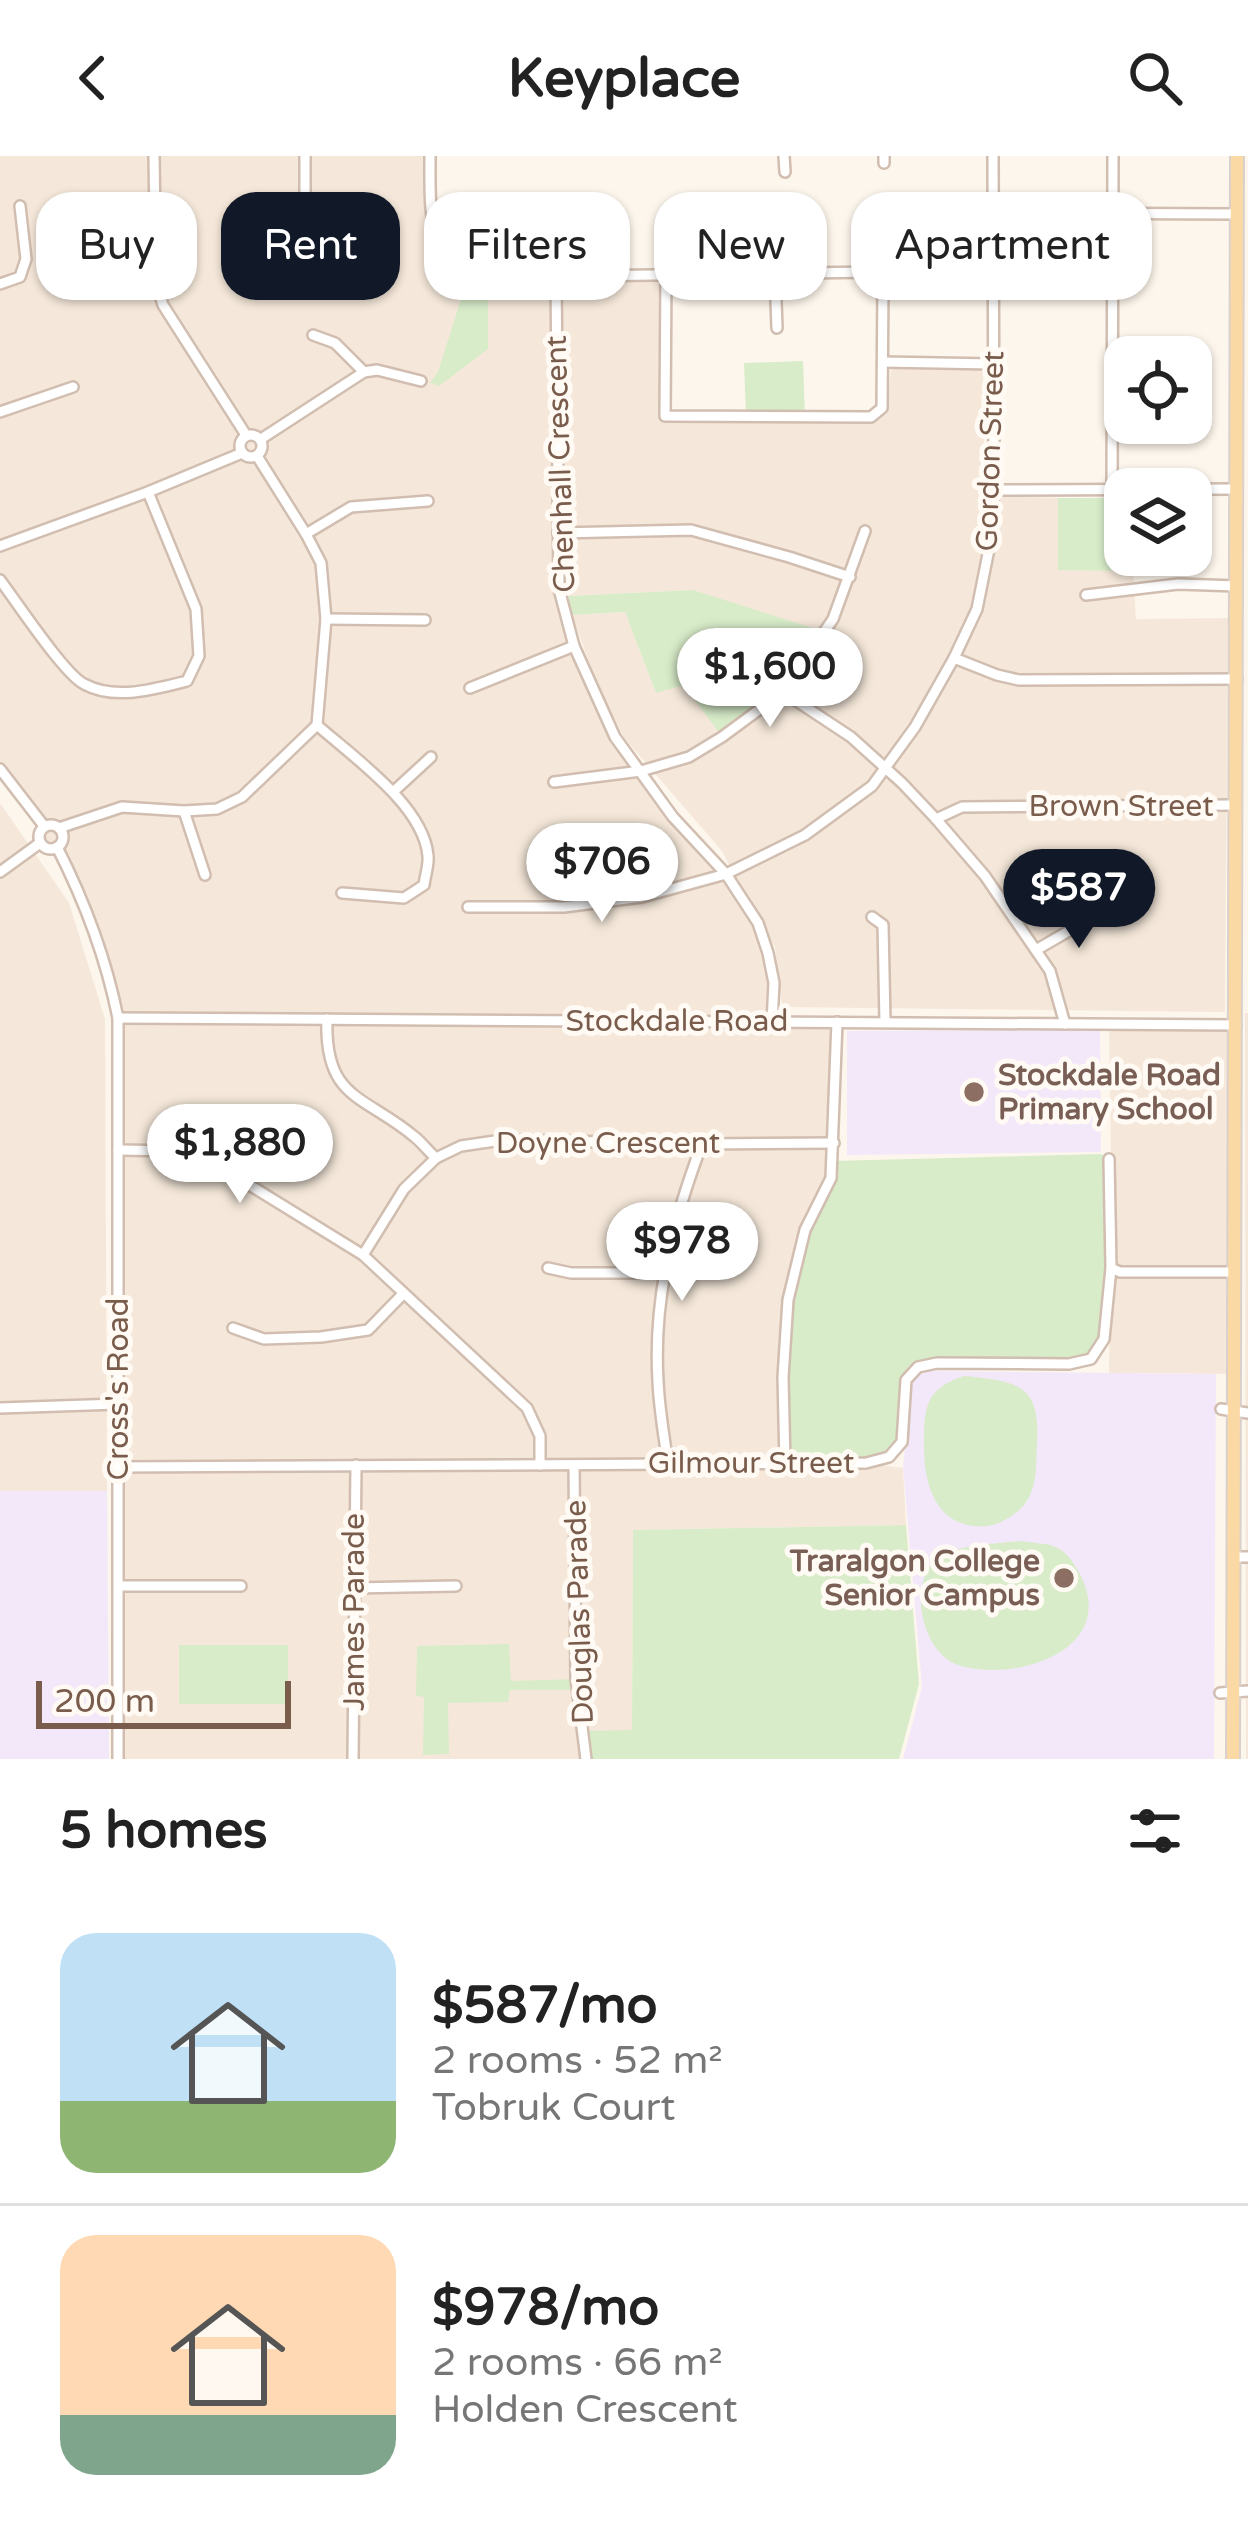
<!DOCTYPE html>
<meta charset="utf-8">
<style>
body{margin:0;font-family:"Varela Round",sans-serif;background:#f2f2f2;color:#222;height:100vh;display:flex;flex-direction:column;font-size:45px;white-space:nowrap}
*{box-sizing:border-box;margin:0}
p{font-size:39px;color:#767676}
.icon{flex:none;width:66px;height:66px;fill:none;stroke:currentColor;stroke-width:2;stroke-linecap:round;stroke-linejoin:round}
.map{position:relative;height:1603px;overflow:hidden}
.panel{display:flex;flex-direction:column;background:#fff;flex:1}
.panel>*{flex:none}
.top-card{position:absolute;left:36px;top:36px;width:1176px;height:108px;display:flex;gap:24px}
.fabs{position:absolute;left:1104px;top:180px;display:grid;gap:24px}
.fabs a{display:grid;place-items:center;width:108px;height:108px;border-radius:24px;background:#fff;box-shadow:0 3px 9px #0004;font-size:60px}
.scale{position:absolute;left:36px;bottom:30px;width:255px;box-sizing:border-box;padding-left:12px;border:6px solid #7a5c4d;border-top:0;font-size:33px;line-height:42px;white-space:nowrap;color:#7a5c4d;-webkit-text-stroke:9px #fffaf3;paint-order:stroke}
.price{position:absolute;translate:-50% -102px;padding:0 27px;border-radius:42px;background:#fff;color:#222;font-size:39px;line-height:78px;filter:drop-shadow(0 3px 6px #0008)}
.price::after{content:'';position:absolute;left:50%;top:72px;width:36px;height:27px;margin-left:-18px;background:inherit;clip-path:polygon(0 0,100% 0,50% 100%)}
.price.active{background:#111827;color:#fff}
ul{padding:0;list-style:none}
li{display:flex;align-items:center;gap:36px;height:300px;padding:0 60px}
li+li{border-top:3px solid #e0e0e0}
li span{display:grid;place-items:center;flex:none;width:336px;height:240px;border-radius:36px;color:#555}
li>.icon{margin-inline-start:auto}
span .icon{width:144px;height:144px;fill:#fffc;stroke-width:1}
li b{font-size:51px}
h2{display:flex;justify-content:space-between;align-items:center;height:144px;padding:0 60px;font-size:51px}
.pill{padding:0 42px;border-radius:36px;background:#fff;box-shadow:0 3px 9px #0004;font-size:42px;line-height:108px}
.pill.active{background:#111827;color:#fff}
header{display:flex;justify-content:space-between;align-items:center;height:156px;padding:0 60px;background:#fff;font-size:54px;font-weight:800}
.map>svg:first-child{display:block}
.residential{fill:#f5e8da}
.education{fill:#f3e8fa}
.green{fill:#d8ecc9}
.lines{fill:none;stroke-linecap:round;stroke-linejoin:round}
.minor-casing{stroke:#d1beb0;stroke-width:14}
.major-casing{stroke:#dad1cd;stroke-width:16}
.minor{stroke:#fff;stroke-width:9}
.major{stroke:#fbd9a5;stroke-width:12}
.education-dot{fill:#8d6e63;stroke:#fffaf3;stroke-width:4.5}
.labels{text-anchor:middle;stroke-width:10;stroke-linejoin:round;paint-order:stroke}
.street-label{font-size:30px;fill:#7a5c4d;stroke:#fffaf3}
.education-label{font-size:30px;font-weight:bold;fill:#785e54;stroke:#fffaf3;text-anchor:start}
</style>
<header><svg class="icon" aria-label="back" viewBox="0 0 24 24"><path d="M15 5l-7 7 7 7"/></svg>Keyplace<svg class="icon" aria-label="search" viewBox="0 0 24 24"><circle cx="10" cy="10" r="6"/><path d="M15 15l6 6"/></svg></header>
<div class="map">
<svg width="1248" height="1603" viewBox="0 0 1248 1603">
<rect width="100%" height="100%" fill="#fdf6ec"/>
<g class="residential">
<path d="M0,0h431l-1,64 10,24 39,30 74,4 6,311 34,103 22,45 58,80 72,80 -23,-46 -97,-112 -27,-52 -26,-72 53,-3 31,81 37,-103 -125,6 -7,-315h100l2,142h211l13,-9 4,-45h92l2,127 73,2v71l75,2 3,48 92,-1 -3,394 -443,-5 -7,-60 -14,-20 7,26 4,69h65l-4,133 33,308 37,5 3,57 -273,5 -1,201 -46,28h-468v-741l-44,-136 -74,-106z"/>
<path d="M0,647l69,100 36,116 2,472h-107z"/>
<path d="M1245,857h3v746h-2z"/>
<path d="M1109,868l127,1 -1,349 -126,-1 2,-220z"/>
</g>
<g class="education">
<path d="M1100,874l1,122 -254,3v-124z"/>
<path d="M929,1215l287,3 -2,385h-311l19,-72 -19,-219 8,-85 11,-11z"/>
<path d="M0,1335h107l2,268h-109z"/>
</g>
<g class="green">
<path d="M479,118l9,9v66l-49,37 -9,-3 8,-11 29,-92z"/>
<path d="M803,205l2,56 -59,-1 -2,-53z"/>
<path d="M1058,342h67v57h8v16l-75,-1z"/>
<path d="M693,434l132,42 -42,60 -61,45 -38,-52 -28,8 -31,-81 -53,3 -4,-19z"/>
<path d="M1101,998l8,5 1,100 -6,80 -13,20 -173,8 -12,13 -4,62 -13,15 -23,6 -81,1 3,-164 17,-70 26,-52 2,-17z"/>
<path d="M964,1220c53,5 77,8 73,68 -1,16 0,32 -5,46 -5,15 -16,25 -31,32 -9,4 -17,5 -27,4 -43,-5 -51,-50 -50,-86 0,-15 0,-33 9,-45 8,-10 19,-15 31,-19z"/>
<path d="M906,1369l13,159 -20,75h-313l-4,-28 50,-1 1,-200z"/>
<path d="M1022,1385c9,2 20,2 28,4 14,4 20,12 27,24 47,79 -59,115 -119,96 -37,-12 -53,-87 -17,-109 19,-11 59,-13 81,-15z"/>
<path d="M509,1488l2,37 65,-2 -5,11h-61l-2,12 -60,1 1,51 -26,1 1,-58 -8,-1 1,-50z"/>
<rect x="179" y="1489" width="109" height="59"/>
</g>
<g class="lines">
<g class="minor-casing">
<g id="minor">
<path d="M154,0l2,127 7,22 83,130"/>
<path d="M430,0c0,65 -5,113 75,121l371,-5 7,11 -1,125 -11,9 -206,-1 1,-141"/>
<path d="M784,0l1,16"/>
<path d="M884,0v7"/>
<path d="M305,57v-57"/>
<path d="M993,57l244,1"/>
<path d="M775,117l2,55"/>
<path d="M556,120l3,313 15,57 41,91 58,80 53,57 32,49 10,30 6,30 -2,39"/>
<path d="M0,128l20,-7 6,-18 -6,-53"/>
<path d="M313,179l22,8 29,29"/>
<path d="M883,206l111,2"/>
<path d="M0,256l73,-25"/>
<circle cx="251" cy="290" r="11"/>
<path d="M261,283l103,-67 13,-2 44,11"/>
<path d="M1112,332l1,-332"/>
<path d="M994,334l242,-1"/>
<path d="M558,377l133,-3 98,27 61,20"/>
<path d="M306,378l45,-27 77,-6"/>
<path d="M0,390l148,-54 94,-39"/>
<path d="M0,424c16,21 64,94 84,104 31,17 71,5 103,-3l12,-25 -3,-47 -48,-117"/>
<path d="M1086,439l92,-11 59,2"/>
<path d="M326,463l99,1"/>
<path d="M954,502l43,17 22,5 218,-1"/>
<path d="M470,532l104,-42"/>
<path d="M783,536l68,45 51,46 34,36 49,57 65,95 15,53"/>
<path d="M317,569c36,32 107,81 111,131 1,9 -3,20 -4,29l-20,13 -62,-5"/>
<path d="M0,613l44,57"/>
<path d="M554,626l87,-11 48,-14 33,-20 61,-45 50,-73 32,-88"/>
<path d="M393,636l38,-35"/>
<path d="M184,655l21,64"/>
<path d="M936,663l26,-12 274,-2"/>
<circle cx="51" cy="681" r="12"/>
<path d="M59,672l63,-21 62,4 33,-2 25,-12 75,-72 9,-106 -5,-56 -15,-29 -49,-78"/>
<path d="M57,691c28,55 49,111 61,171v741"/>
<path d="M0,716l40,-29"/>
<path d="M468,751h96l78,-10 84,-23 79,-39 67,-49 43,-59 39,-69 23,-49 12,-60 5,-59 -1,-334"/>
<path d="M872,761l11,8 2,97"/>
<path d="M1036,794l62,-36"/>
<path d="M118,862l1118,7"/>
<path d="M327,863c-3,82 39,76 89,119 7,6 13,14 20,20"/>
<path d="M118,994l59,1 37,12 149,92 164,153 13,28v29"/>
<path d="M1109,1003l2,109"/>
<path d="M363,1099l41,-66 32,-31 25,-12 41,-6 200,4 132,-1"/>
<path d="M548,1112l23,5h93"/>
<path d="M233,1172l31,11 57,-2 47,-7 35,-36"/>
<path d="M0,1252l118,-4"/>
<path d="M1221,1253l27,4"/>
<path d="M668,1308c-4,-28 -9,-56 -10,-83 -5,-82 15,-161 44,-237"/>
<path d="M785,1308l-2,-87 5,-77 17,-70 26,-52 6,-156"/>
<path d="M574,1309l2,214 10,80"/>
<path d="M118,1311l748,-4 23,-6 13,-15 4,-62 12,-13 19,-4 132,1 22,-5 13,-20 7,-71 9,4h115"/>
<path d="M1234,1401h14"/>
<path d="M119,1430h122"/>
<path d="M353,1432l103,-2"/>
<path d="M1220,1537l28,-2"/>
<path d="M353,1603l3,-294"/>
</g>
</g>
<g class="major-casing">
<path id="major" d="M1233,1603l4,-1603"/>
</g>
<use href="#minor" class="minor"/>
<use href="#major" class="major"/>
</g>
<g class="education-dot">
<circle cx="974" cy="936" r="12"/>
<circle cx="1064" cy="1422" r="12"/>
</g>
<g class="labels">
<g class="street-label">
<text transform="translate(990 295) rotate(-88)" y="10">Gordon Street</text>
<text transform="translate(560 308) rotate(-92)" y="10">Chenhall Crescent</text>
<text x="1121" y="660">Brown Street</text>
<text x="677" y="875">Stockdale Road</text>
<text x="608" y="997">Doyne Crescent</text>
<text transform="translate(118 1233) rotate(-90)" y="10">Cross's Road</text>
<text x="751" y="1317">Gilmour Street</text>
<text transform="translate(354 1456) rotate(-90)" y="10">James Parade</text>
<text transform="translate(579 1456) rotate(-92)" y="10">Douglas Parade</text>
</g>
<g class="education-label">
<text x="998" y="929">Stockdale Road<tspan x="998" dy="34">Primary School</tspan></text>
<text x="1040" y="1415" text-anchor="end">Traralgon College<tspan x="1040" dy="34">Senior Campus</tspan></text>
</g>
</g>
</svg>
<div class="fabs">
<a><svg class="icon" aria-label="locate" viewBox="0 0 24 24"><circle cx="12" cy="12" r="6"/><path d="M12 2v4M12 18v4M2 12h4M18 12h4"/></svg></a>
<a><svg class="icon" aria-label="layers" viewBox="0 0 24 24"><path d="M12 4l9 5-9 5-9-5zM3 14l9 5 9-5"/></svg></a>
</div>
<div class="scale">200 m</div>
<b class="price" style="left:770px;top:574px">$1,600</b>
<b class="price" style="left:602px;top:769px">$706</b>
<b class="price active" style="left:1079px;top:795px">$587</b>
<b class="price" style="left:240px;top:1050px">$1,880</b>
<b class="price" style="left:682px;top:1148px">$978</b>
<div class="top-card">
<a class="pill">Buy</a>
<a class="pill active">Rent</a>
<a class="pill">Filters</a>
<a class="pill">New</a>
<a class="pill">Apartment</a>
</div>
</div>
<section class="panel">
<h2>5 homes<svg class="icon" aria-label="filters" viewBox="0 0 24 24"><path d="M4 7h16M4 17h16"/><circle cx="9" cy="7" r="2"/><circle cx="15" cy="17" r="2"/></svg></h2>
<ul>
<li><span style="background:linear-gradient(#bfe0f5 70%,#8fb573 0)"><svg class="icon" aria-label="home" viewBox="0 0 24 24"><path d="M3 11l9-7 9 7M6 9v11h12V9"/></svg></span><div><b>$587/mo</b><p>2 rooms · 52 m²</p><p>Tobruk Court</p></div></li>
<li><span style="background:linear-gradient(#ffd9b3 75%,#7fa58c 0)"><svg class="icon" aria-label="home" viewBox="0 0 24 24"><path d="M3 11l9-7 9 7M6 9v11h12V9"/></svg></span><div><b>$978/mo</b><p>2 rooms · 66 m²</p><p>Holden Crescent</p></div></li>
</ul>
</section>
